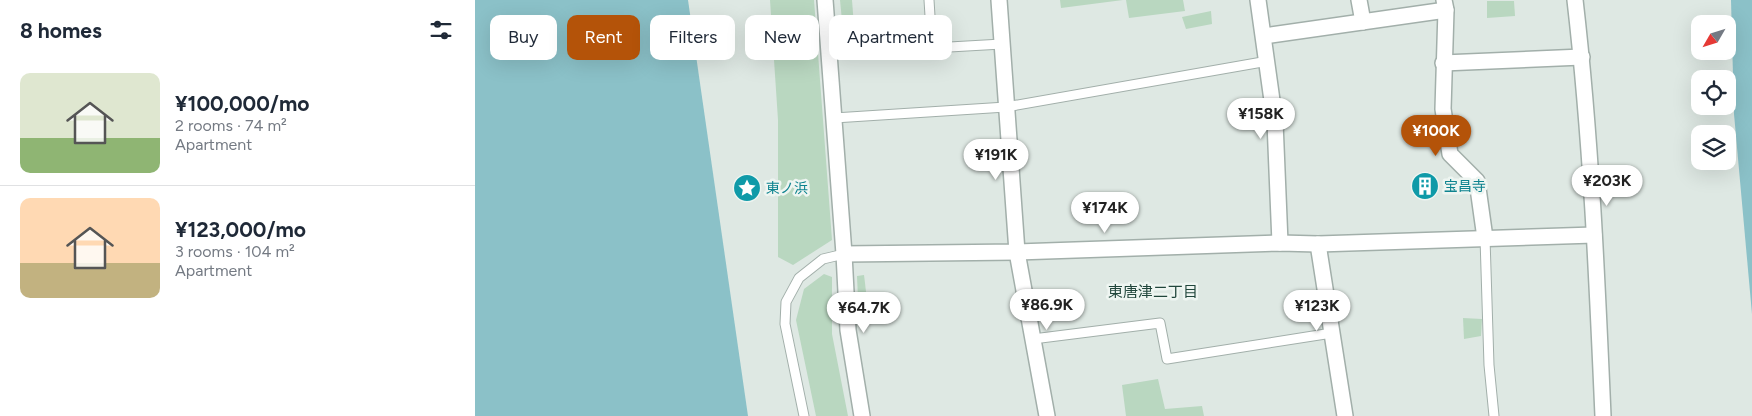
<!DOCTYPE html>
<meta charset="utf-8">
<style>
body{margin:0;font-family:Figtree,"Noto Sans JP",sans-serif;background:#f6f6f7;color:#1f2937;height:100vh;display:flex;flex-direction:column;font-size:19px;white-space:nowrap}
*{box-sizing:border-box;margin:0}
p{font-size:16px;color:#747a83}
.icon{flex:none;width:28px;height:28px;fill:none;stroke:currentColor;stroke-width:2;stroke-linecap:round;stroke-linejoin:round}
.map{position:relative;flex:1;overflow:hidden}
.drawer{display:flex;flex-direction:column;background:#fff;width:475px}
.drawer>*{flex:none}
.hud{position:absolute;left:15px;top:15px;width:475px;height:45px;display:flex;gap:10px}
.needle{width:32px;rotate:231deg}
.buttons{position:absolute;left:1216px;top:15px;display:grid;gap:10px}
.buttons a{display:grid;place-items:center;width:45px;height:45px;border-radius:10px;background:#fff;box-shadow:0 5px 20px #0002;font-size:25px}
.price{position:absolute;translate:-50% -42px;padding:0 11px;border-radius:18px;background:#fff;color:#222;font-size:16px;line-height:32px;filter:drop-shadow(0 1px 2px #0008)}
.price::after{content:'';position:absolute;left:50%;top:30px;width:15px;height:11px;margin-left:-8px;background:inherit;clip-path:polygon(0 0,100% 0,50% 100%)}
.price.selected{background:#b45309;color:#fff}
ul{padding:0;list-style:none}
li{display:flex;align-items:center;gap:15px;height:125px;padding:0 20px}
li+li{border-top:1px solid #e0e1e3}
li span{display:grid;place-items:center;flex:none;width:140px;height:100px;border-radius:10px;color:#555}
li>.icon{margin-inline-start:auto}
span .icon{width:60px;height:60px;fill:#fffc;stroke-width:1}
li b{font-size:21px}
h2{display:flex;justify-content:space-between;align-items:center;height:60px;padding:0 20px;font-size:21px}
.chip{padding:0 18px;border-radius:10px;background:#fff;box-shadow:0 5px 20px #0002;font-size:18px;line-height:45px}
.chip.selected{background:#b45309;color:#fff}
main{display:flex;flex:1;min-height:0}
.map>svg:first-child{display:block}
.green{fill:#b9d7c0}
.water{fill:#8bc1c8}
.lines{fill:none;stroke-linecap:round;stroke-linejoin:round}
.service-casing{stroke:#a2afaa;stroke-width:11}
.minor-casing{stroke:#a2afaa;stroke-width:18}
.tertiary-casing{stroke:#a2afaa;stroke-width:18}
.service{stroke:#fff;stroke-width:9}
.minor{stroke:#fff;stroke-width:15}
.tertiary{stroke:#fff;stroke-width:15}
.labels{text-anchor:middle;stroke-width:5;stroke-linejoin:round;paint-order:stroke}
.culture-label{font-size:14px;fill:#0d838f;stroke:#eef5f1;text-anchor:start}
.neighbourhood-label{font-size:15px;fill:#20463b;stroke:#eef5f1}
</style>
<main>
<section class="drawer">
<h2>8 homes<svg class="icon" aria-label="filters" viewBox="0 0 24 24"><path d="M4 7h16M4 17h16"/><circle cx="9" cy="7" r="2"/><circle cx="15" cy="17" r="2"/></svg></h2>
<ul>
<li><span style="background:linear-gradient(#dfe7d0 65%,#8fb573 0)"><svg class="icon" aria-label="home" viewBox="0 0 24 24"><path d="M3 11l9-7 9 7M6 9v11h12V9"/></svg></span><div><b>¥100,000/mo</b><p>2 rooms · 74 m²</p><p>Apartment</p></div></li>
<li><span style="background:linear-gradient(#ffd9b3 65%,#c2b280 0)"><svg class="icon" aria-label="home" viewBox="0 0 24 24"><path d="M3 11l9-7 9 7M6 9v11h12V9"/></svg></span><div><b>¥123,000/mo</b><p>3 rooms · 104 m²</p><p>Apartment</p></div></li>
</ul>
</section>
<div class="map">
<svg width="1277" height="416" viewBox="0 0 1277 416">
<rect width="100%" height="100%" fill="#dee8e3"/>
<g class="green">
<path d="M295,0h44l18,240 -39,25 -15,-8v-137z"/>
<path d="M365,0h12l3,40 -11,1z"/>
<path d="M585,0h63l-62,8z"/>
<path d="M651,0h57l2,11 -56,7z"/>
<path d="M1012,1h27l1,15 -28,2z"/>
<path d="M736,11l1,13 -26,5 -4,-12z"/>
<path d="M349,274l8,3v57l16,82h-32l-20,-96 8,-31z"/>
<path d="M389,275l5,41 -10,6 -2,-46z"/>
<path d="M988,318l19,1 -1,17 -17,3z"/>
<path d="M683,379l7,30 37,-3 2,10h-78l-4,-31z"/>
</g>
<g class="water">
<path d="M0,0h213l60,416h-273z"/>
<path d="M1256,0h21v314l-18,-200z"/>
</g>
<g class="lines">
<g class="service-casing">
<g id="service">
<path d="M454,0l3,48 70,-4"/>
<path d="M359,118l172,-11 262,-46"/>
<path d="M1010,238l4,127 5,51"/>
<path d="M558,339l127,-16 7,36 165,-26"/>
<path d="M329,416l-19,-92 1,-22 13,-24 24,-19 21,-5"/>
</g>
</g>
<g class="minor-casing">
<g id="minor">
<path d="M350,0l19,254 173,-2 263,-9 38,1 276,-9"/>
<path d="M524,0l18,252 30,164"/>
<path d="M783,0l17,122 5,121"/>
<path d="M884,0l4,22"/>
<path d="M969,0l2,10 -3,99 7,45 27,27 8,57"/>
<path d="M789,36l182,-26"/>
<path d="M968,63l139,-6"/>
<path d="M843,244l27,172"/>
<path d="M369,254l4,76 14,86"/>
</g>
</g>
<g class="tertiary-casing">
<path id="tertiary" d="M1100,0c16,138 22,277 28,416"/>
</g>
<use href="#service" class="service"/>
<use href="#minor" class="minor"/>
<use href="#tertiary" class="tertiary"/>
</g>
<defs>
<g id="building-disc" transform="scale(1.4375)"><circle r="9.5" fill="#0f9aa8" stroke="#eef5f1"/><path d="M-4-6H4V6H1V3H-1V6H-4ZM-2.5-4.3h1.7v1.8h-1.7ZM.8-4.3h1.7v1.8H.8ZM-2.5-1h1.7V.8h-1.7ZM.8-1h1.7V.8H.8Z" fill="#fff"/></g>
<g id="sight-disc" transform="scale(1.4375)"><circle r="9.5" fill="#0f9aa8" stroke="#eef5f1"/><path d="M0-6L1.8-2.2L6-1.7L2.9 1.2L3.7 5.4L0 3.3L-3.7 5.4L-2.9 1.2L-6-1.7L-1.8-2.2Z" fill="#fff"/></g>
</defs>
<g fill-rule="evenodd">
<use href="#building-disc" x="950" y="186"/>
<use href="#sight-disc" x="272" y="188"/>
</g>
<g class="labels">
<g class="culture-label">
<text x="969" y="191">宝昌寺</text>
<text x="291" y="193">東ノ浜</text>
</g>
<g class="neighbourhood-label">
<text x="678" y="297">東唐津二丁目</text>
</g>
</g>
</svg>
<div class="buttons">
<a><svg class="needle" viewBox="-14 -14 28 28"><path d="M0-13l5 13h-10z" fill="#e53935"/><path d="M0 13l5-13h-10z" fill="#747a83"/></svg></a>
<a><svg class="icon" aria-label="locate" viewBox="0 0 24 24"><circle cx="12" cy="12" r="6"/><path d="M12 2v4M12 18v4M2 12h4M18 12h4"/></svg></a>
<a><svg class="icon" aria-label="layers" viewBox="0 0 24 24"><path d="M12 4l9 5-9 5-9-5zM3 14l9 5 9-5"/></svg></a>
</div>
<b class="price" style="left:786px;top:140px">¥158K</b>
<b class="price selected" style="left:961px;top:157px">¥100K</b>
<b class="price" style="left:521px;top:181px">¥191K</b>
<b class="price" style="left:1132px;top:207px">¥203K</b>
<b class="price" style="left:630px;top:234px">¥174K</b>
<b class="price" style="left:572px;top:331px">¥86.9K</b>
<b class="price" style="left:842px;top:332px">¥123K</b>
<b class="price" style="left:389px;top:334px">¥64.7K</b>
<div class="hud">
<a class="chip">Buy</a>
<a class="chip selected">Rent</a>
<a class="chip">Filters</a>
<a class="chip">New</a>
<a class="chip">Apartment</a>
</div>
</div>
</main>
